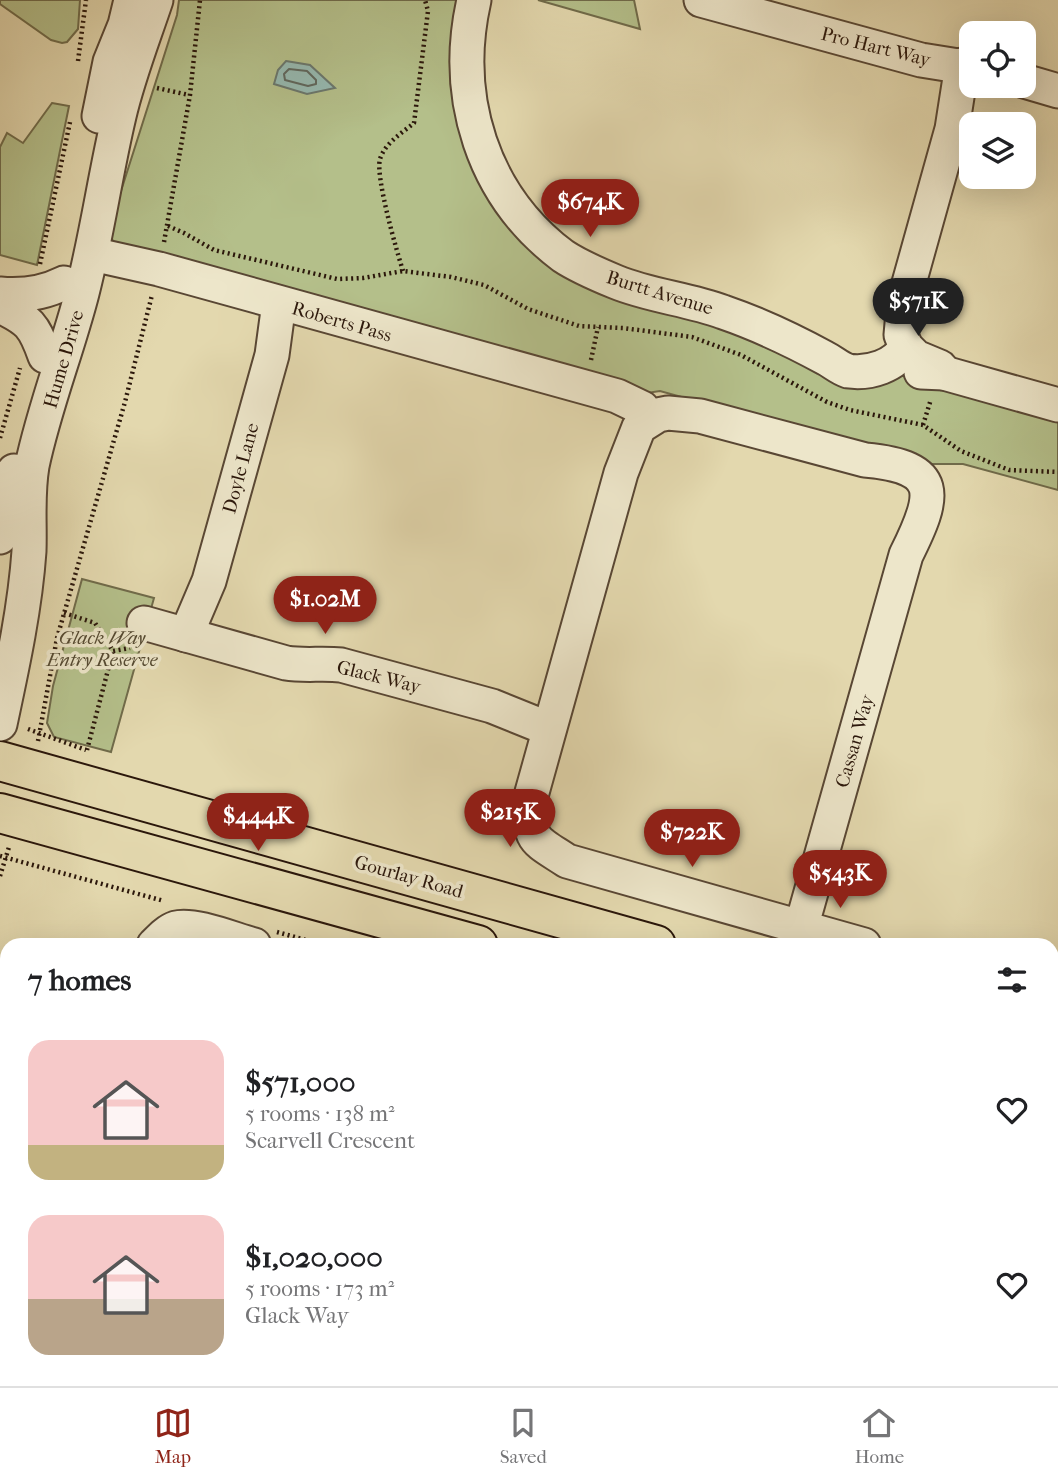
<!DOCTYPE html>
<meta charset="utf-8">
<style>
body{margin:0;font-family:"IM FELL French Canon",serif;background:#f6f6f6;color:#202124;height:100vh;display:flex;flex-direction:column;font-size:26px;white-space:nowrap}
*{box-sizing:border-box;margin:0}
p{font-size:23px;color:#757577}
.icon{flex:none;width:38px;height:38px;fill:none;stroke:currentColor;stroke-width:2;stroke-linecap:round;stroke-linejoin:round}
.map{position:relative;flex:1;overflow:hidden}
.side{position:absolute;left:0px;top:938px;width:1059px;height:448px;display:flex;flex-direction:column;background:#fff;border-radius:21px 21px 0 0;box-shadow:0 7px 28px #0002}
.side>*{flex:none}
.controls{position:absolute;left:959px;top:21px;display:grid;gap:14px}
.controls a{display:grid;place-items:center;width:77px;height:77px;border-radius:14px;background:#fff;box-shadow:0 7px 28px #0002;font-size:35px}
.price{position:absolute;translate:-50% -60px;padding:0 16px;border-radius:24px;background:#8f2418;color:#fff;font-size:23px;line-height:46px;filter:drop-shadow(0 2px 4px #0008)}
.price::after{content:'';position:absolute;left:50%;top:42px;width:21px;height:16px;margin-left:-10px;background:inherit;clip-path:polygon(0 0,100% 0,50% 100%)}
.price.current{background:#222;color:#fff}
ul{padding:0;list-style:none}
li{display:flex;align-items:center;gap:21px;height:175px;padding:0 28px}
li span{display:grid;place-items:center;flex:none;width:196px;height:140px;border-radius:21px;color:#555}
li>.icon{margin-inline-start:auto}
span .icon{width:84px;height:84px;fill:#fffc;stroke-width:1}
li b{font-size:30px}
h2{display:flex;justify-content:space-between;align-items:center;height:84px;padding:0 28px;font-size:30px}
.dock{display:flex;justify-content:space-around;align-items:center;height:98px;border-top:2px solid #e0e0e0;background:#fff;font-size:19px;color:#757577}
.dock a{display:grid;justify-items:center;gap:4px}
.dock .current{color:#8f2418}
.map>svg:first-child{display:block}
.green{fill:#b4bf8a;stroke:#706b4a;stroke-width:2}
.water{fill:#96b9b0;stroke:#6b786e;stroke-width:2}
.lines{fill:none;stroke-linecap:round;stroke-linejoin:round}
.shore{stroke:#60685e;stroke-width:2}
.minor-casing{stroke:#594734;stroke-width:37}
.major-casing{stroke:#2b170b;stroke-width:42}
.path{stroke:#2b170b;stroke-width:4.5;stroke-dasharray:2 3.5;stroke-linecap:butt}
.minor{stroke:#ede6ca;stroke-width:33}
.major{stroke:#e3d8ae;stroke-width:38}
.labels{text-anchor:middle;stroke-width:7;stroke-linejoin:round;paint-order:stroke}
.street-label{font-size:19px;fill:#2b170b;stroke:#ede6ca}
.park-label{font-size:19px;font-style:italic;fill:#544931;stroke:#ede6ca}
</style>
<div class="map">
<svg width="1058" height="1386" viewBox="0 0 1058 1386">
<rect width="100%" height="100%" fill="#e3d8ae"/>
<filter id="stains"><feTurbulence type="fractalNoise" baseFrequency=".00286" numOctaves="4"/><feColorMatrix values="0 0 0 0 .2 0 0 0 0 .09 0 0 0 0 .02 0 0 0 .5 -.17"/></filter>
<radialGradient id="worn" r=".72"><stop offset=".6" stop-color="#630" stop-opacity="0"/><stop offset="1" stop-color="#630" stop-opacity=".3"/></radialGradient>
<g class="green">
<path d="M0,0h80l-2,29 -11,13 -5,1 -11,-3 -51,-36z"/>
<path d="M179,0h282l31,198 224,127 95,42 81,6 166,45v72l-95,-26h-40l-263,-73 -27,4 -514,-146 -8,-11 3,-25 63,-198z"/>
<path d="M538,0h96l6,29z"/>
<path d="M52,103l17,3 -32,159 -37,-10v-108l7,-14 16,10z"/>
<path d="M82,579l72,19 -43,154 -57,-15 -7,-14 6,-37z"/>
</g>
<path class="water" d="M286,61l24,4 25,23 -28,6 -33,-10 4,-14z"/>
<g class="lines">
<path class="shore" d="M289,69l18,2 9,9v4l-8,2 -23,-6 -1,-6z"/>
<g class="minor-casing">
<g id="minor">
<path d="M474,0c-22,97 8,195 89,256 15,10 36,19 53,26 34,14 72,17 107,30 35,12 69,28 102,46 8,4 14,10 23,13 22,3 47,-5 58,-24"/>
<path d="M701,0l220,60 50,8"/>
<path d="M1024,81l34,10"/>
<path d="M99,116l11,-54 15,-37 6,-25"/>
<path d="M92,254l67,15 458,127 25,12 5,13"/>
<path d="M0,294c22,2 44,-1 64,-11"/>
<path d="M0,306c29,14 34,19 45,50"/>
<path d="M921,372l23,1 114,32"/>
<path d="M944,373l-4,-6 -24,-10 -10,-10 -5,-12 3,-34 48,-172 10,-64"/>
<path d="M0,537l14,-66"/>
<path d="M144,623l142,40c18,3 36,0 55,2l151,41 57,23"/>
<path d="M186,635l23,-54 63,-226 7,-52"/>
<path d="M0,724c12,-56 25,-115 29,-173 1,-28 -2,-56 3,-85 12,-58 35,-115 50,-173 15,-58 23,-118 37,-177 9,-39 24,-77 37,-116"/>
<path d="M801,928l105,-373c30,-60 37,-88 -41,-95l-165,-44 -32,-3 -10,2 -19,12 -18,46 -90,323c-2,46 1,42 36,65l297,84"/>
<path d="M154,945c6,-6 13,-14 22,-17 18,-5 59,12 78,17"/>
<path d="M1052,980l6,-5"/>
<path d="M1052,1210l6,-22"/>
<path d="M1052,1330l6,-21"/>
<path d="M26,1386l2,-7"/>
<path d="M651,1386l2,-7"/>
<path d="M1000,1386l2,-7"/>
<path d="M1036,1386l2,-7"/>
</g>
</g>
<g class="major-casing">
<g id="major">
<path d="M0,761l656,184"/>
<path d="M0,813l478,132"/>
<path d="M1052,1052l6,2"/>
<path d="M1052,1103l6,2"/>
</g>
</g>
<g class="path">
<path d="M78,61l8,-61"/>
<path d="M157,88l32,7"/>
<path d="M168,226l16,7 30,17 123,29 26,-1 40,-7 48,6 33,8 44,24 51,17 44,2 69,9 49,18 86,47 23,8 73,15 38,26 48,19 49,2"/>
<path d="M164,242l26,-147 10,-95"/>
<path d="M40,264l30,-142"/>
<path d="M403,271c-6,-19 -28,-95 -23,-112 5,-16 22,-26 34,-36l14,-112 -3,-11"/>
<path d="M591,360l7,-33"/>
<path d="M923,425l8,-26"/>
<path d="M0,438l20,-70"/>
<path d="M64,613l31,10 18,28 17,-3"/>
<path d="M28,729l58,21"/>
<path d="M38,741l19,-103 68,-236 27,-107"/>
<path d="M87,750l26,-99"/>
<path d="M0,856l164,45"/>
<path d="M0,876l9,-29"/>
<path d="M277,932l46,13"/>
</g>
<use href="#minor" class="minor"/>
<use href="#major" class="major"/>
</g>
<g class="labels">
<g class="street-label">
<text transform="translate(876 46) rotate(14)" y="7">Pro Hart Way</text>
<text transform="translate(660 292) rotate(17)" y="7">Burtt Avenue</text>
<text transform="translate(342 321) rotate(16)" y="7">Roberts Pass</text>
<text transform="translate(63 359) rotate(-74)" y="7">Hume Drive</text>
<text transform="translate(240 468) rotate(-75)" y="7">Doyle Lane</text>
<text transform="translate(379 676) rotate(14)" y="7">Glack Way</text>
<text transform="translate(854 741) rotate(-74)" y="7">Cassan Way</text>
<text transform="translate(409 876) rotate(16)" y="7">Gourlay Road</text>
</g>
<g class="park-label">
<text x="102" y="644">Glack Way<tspan x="102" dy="22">Entry Reserve</tspan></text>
</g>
</g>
<rect width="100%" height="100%" filter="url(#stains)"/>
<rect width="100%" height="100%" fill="url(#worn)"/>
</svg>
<div class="controls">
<a><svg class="icon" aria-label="locate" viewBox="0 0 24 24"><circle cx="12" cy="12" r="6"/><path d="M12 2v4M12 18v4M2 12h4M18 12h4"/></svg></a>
<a><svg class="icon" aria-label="layers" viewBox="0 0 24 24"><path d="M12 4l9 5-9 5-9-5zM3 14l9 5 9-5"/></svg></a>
</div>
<b class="price" style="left:590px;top:239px">$674K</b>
<b class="price current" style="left:918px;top:338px">$571K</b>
<b class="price" style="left:325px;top:636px">$1.02M</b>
<b class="price" style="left:510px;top:849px">$215K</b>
<b class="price" style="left:258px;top:853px">$444K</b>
<b class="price" style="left:692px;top:869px">$722K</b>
<b class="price" style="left:840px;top:910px">$543K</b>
<section class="side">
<h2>7 homes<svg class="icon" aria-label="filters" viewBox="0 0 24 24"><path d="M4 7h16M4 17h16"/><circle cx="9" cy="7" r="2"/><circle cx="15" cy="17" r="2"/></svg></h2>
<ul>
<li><span style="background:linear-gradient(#f6c9c9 75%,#c2b280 0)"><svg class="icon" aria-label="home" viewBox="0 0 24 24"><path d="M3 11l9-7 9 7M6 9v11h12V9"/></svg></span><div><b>$571,000</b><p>5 rooms · 138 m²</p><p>Scarvell Crescent</p></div><svg class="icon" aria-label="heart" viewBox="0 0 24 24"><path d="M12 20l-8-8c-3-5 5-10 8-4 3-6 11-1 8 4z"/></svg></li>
<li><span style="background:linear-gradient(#f6c9c9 60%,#b9a48a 0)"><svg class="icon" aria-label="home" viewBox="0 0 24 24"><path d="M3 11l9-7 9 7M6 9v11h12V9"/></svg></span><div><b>$1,020,000</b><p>5 rooms · 173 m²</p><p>Glack Way</p></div><svg class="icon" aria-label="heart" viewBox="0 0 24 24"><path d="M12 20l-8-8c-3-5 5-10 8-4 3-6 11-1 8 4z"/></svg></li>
</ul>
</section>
</div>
<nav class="dock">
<a class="current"><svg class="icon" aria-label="map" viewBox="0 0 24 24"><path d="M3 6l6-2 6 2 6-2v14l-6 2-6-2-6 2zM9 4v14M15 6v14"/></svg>Map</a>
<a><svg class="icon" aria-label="saved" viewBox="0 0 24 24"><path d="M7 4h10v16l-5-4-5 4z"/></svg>Saved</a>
<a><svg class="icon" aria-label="home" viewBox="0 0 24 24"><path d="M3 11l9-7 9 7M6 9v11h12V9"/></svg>Home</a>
</nav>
